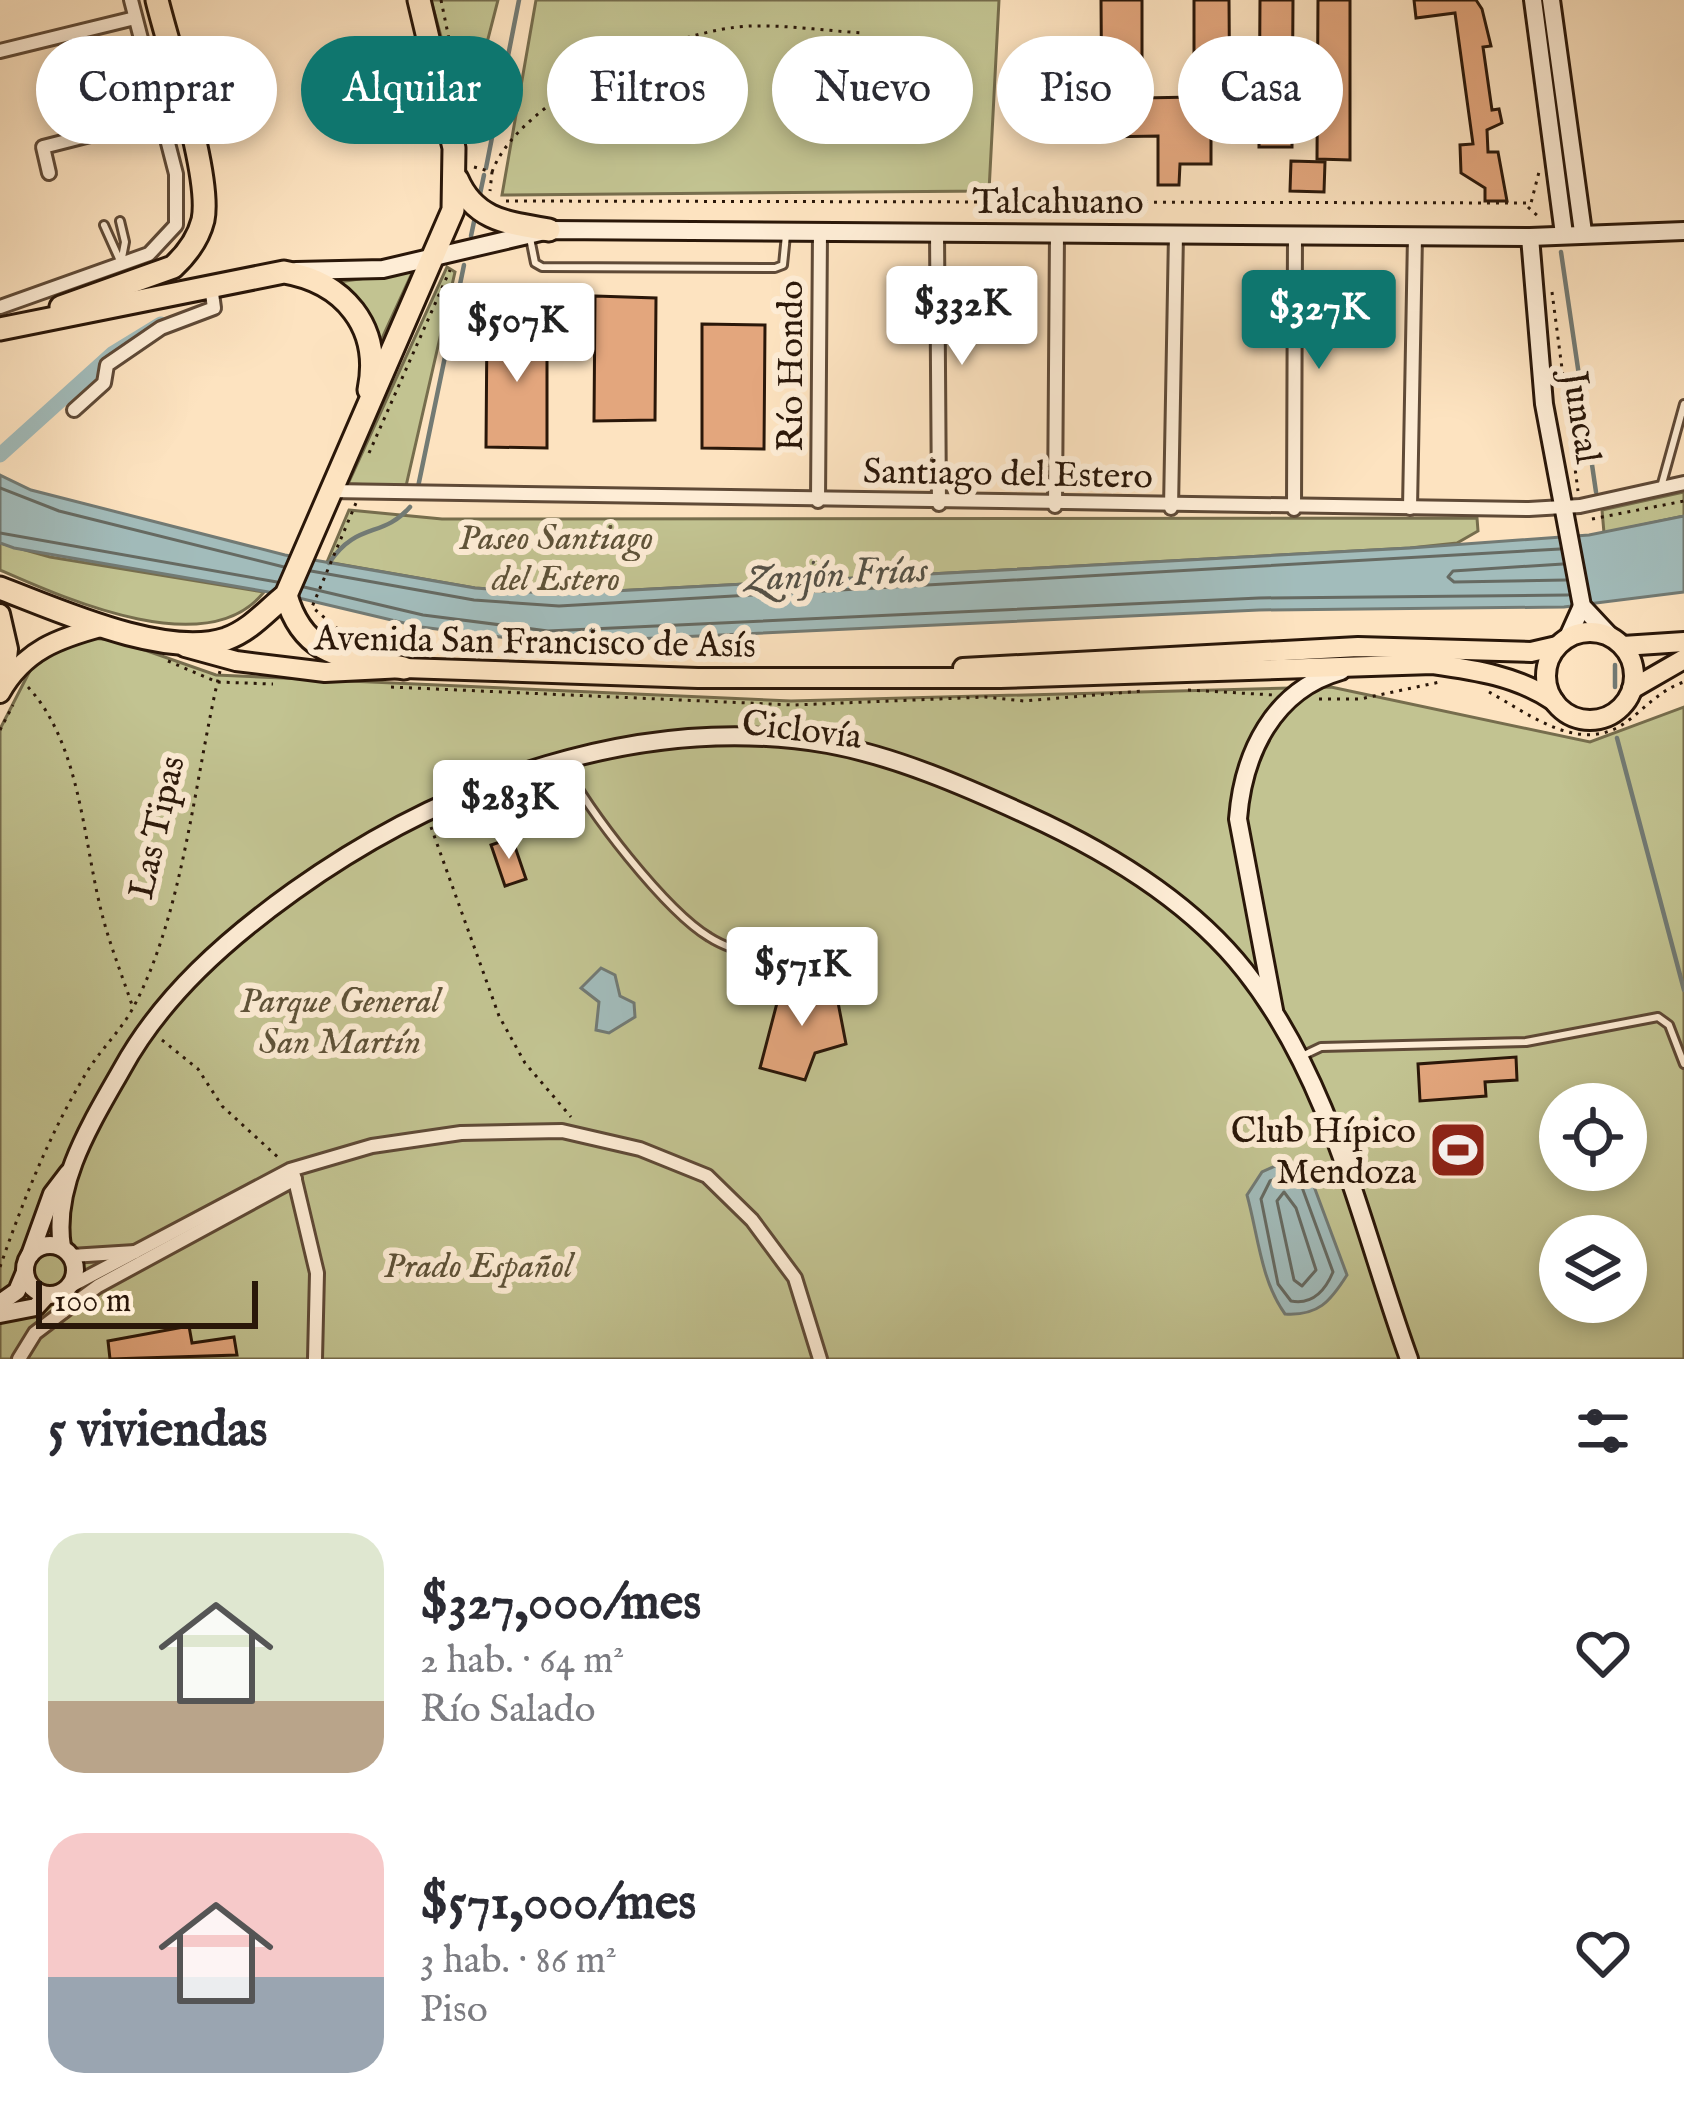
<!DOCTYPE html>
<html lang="es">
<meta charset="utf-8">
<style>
body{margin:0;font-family:"IM FELL English",serif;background:#f7f7f7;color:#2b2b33;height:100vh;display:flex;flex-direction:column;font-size:45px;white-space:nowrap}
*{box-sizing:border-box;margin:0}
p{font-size:39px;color:#7c7c81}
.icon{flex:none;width:66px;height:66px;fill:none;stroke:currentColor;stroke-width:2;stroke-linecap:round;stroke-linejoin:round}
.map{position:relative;height:1359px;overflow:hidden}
.drawer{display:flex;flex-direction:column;background:#fff;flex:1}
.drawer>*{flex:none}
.top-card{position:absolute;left:36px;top:36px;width:1614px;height:108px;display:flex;gap:24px}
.controls{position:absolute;left:1539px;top:1083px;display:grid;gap:24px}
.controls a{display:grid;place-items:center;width:108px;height:108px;border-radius:50%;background:#fff;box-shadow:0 6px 18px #0003;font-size:60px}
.scale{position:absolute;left:36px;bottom:30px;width:222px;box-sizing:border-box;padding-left:12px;border:6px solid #2a1709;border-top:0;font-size:33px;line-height:42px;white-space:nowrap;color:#2a1709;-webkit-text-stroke:9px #feedd6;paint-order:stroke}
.price{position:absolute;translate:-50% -102px;padding:0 27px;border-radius:12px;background:#fff;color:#222;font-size:39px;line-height:78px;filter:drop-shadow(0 3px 6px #0008)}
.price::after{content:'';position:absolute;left:50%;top:72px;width:36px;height:27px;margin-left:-18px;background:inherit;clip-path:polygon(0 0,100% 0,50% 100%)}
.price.active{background:#0f766e;color:#fff}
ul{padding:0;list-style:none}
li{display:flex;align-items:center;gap:36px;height:300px;padding:0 48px}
li span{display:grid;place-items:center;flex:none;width:336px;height:240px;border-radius:36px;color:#555}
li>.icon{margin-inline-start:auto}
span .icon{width:144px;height:144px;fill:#fffc;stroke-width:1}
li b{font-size:51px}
h2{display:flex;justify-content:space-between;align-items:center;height:144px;padding:0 48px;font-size:51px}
.chip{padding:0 42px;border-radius:54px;background:#fff;box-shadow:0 6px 18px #0003;font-size:42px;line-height:108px}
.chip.active{background:#0f766e;color:#fff}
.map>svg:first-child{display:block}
.green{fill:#c2c391;stroke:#766d4d;stroke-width:3;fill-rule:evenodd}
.water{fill:#a2bcbb;stroke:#727a74;stroke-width:3}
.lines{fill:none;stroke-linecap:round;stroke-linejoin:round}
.shore{stroke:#666a62;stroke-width:3}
.stream{stroke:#727a74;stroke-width:4.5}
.canal{stroke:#a2bcbb;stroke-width:15}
.building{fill:#e3a67d;stroke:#2a1709;stroke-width:3}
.lane-casing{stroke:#5f4a37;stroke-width:12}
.street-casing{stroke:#5f4a37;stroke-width:18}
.secondary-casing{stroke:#2a1709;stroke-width:22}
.primary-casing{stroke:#2a1709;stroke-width:24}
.highway-casing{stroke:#2a1709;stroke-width:27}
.path{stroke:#2a1709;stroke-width:3;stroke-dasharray:3 6;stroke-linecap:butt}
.lane{stroke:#feedd6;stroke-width:6}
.street{stroke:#feedd6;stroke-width:12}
.secondary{stroke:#feedd6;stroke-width:16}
.primary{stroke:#fde3c0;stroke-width:18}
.highway{stroke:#fde3c0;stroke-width:21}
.labels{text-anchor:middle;stroke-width:12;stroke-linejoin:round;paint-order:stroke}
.street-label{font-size:36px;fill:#2a1709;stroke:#feedd6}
.park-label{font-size:36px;font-style:italic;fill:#5f5339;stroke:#feedd6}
.poi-label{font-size:36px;fill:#2a1709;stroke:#feedd6;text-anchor:end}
.water-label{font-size:39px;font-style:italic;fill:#545147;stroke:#feedd6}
</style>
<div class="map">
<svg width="1684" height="1359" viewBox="0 0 1684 1359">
<rect width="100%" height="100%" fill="#fde3c0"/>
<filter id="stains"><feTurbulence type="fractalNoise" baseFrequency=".00167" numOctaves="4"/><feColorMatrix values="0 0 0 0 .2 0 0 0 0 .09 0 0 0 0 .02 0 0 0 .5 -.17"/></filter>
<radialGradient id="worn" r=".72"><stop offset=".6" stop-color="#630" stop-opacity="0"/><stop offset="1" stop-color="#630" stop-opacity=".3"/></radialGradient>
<g class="green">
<path d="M431,0h67l-26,101 -15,-6z"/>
<path d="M536,0h463l-10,191 -487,4z"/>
<path d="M447,267l8,5 -49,214 -58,-2z"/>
<path d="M413,271l-34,74 -14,-38 -26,-25z"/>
<path d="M1684,492v24l-80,17 -2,-23z"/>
<path d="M349,510l93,9 1035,-1 1,13 -21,12 -47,5 -852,46 -83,-6 -148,-26z"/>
<path d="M0,543l50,14 214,35c-56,71 -198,7 -264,-22z"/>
<path d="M86,638l30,2 100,35 575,26 540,-14 259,55 94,-35v652h-1684v-630l37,-72zM1560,1104h66v66h-66zM1560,1236h66v66h-66z"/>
</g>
<g class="water">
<path d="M0,475l31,15 254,65 190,33 83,6 852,-46 179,-13 95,-19v76l-120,15 -305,3 -712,33 -126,-16 -135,-32 -272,-47 -14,-5z"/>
<path d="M601,968l14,7 5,21 14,7 1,14 -26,16 -13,-3 3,-28 -18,-14z"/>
<path d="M1286,1161l20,4 41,110c-17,27 -29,41 -62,39 -24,-33 -27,-79 -38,-119l15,-23z"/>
</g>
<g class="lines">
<g class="shore">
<path d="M0,488l59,23 225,56"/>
<path d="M0,533l277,49"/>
<path d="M1563,564l-110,7 -5,6 6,5 112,-2"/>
<path d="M311,571l163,29 85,6 1001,-57"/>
<path d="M304,587l119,28 125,16 711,-33 309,-3"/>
<path d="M1287,1174l12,5 34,93c-8,19 -21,33 -42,29l-13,-17 -17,-85 9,-18z"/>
<path d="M1284,1192l12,16 20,62 -14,16 -8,-6 -17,-79z"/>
</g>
<g class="stream">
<path d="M486,168l33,-168"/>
<path d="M480,194l4,-19"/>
<path d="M471,236l4,-19"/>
<path d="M1561,252l35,240"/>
<path d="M418,487l46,-222"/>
<path d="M329,563c28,-42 53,-24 81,-56"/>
<path d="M1615,665v22"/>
<path d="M1617,738l67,252"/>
</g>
<path class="canal" d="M0,455l112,-101 49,-30"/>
</g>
<g class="building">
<path d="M1101,0h41v98l52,-1v-97h35l1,136h-19v28h-31l-1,21h-21v-49l-56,1z"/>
<path d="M1260,0h33l-1,147h-33z"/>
<path d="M1318,0h32v160l-33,-1z"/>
<path d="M1414,0h62l6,9 9,37 -8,1 9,63 7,-1 3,14 -15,7 1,22h10l9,49h-22v-13l-24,-15 -1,-28 13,-1 -18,-131 -39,5z"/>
<path d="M1291,161l34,1 -1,30 -34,-1z"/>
<path d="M595,296l61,2 -1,122 -61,1z"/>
<path d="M487,322l60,1v125l-61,-1z"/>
<path d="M702,324l63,1 -1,124 -62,-1z"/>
<path d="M512,838l14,41 -21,7 -14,-41z"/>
<path d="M783,980l53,12 10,52 -31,9 -10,27 -45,-12z"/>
<path d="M1516,1057l1,23 -32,2 1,14 -66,5 -2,-37z"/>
<path d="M189,1326l3,17 42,-6 3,18 -127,4 -2,-18z"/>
</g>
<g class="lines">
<g class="lane-casing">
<g id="lane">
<path d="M104,225l17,38 4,-21 -5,-21"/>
<path d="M530,238l5,25 7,4 233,1 8,-3 3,-30"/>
<path d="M1661,487l23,-83"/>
<path d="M564,763c22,46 102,148 145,174 20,13 49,19 71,27"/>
<path d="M1302,1056l19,-9 205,-5 132,-25 11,8 15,39"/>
</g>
</g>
<g class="street-casing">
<g id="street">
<path d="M0,51l135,-33"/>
<path d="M49,173l-6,-26 118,-30"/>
<path d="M937,232l2,272"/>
<path d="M0,307l149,-53 27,-29v-51l-45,-174"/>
<path d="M74,410l30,-27 3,-18 54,-37 53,-20 -3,-22"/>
<path d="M329,491l1200,18 51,-3 104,-23"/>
<path d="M818,501l2,-269"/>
<path d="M1055,506l2,-273"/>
<path d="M1171,508l5,-274"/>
<path d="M1410,508l5,-272"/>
<path d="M1294,509l1,-274"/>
<path d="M294,1176l23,97 -2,86"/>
<path d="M71,1256l64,-4"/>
<path d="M69,1287l221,-117 82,-24 89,-13 101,-2 78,18 67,27 45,44 43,58 25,81"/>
<path d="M64,1311l34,-25 197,-107"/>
<path d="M19,1359l16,-26 29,-22 -2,-19"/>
</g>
</g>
<g class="secondary-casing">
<g id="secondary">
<path d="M1533,0l31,234"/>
<path d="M1551,0l32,232"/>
<path d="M1530,237l14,167 38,202 29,31"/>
<path d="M296,271l87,-2 166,-39 981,7 154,-6"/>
<path d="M1568,637l14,-31"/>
<path d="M1274,1010l-36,-191c5,-65 35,-129 103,-148"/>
<circle cx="50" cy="1270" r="25"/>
<path d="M62,1247c-10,-63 30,-125 60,-178 40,-73 105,-130 172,-178 151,-108 346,-179 534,-147 67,12 138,43 199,71 79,36 163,86 218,156 87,110 117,258 164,388"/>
<path d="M30,1255l22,-61 16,-21"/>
<path d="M0,1303l17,-12 8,-19"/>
<path d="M0,1314l36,-7 11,-12"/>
</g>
</g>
<g class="primary-casing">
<g id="primary">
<path d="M0,614l8,35 -4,36"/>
<circle cx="1590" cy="676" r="44"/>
<path d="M1623,646l61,-4"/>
<path d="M185,647l51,14 89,11 79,-4 294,10h302l433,-14c42,6 84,12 121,37"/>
<path d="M963,668l395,-21 173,5 26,-6"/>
<path d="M1632,689l52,-30"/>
<path d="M0,693c24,-43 59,-55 104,-67"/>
</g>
</g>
<g class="highway-casing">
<g id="highway">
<path d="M457,179c18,42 52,44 92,51"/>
<path d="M61,307l112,-40c14,-13 25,-27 30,-47 9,-44 -34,-170 -46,-220"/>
<path d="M0,329l284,-57c59,10 98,54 85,118"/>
<path d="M0,588c58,22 165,71 226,51 25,-9 40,-28 60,-44l167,-385 1,-62 -35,-148"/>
<path d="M286,595c18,64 61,62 118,73"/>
</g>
</g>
<g class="path">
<path d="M441,0l15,73"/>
<path d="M474,167l18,5 -2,19"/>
<path d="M492,172c28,-75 182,-144 260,-146 37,-1 75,5 112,7"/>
<path d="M506,201l1025,2 8,-31"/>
<path d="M1528,207l12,11"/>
<path d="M1552,292l26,199"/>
<path d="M369,453l81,-183"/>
<path d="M1592,519l92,-18"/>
<path d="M345,635l-33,-28 44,-104"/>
<path d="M168,661l49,21 56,2"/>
<path d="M28,687c54,59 55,157 75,231 8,30 20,60 30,90"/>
<path d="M391,687l402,18 192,-8 39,4 118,-10"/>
<path d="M1188,690l86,5"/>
<path d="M1489,692c42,23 93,65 140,28 18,-14 33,-31 55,-38"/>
<path d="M1319,699h41l80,-17"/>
<path d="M0,730l13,-25"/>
<path d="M431,827l68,189 26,47 46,54"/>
<path d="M162,1040l36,29 24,37 59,54"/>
<path d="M0,1267c23,-66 49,-132 85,-192 14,-24 35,-43 48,-67 51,-95 62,-233 87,-337"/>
</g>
<use href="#lane" class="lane"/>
<use href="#street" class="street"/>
<use href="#secondary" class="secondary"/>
<use href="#primary" class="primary"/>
<use href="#highway" class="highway"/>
</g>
<defs>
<g id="stadium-square" transform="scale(3)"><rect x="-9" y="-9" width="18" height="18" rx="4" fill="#8f2418" stroke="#feedd6"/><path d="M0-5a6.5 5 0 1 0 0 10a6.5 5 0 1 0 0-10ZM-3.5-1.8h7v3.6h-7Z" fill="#fff"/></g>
</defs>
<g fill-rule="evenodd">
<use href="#stadium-square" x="1458" y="1150"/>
</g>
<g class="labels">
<g class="street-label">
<text x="1058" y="213">Talcahuano</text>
<text transform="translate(789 366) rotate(-90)" y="13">Río Hondo</text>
<text transform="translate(1583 417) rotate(81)" y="13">Juncal</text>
<text transform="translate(1008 472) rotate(1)" y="13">Santiago del Estero</text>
<text transform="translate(535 640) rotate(1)" y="13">Avenida San Francisco de Asís</text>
<text transform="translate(802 728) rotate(7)" y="13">Ciclovía</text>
<text transform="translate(155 827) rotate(-77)" y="13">Las Tipas</text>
</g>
<g class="park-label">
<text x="556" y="549">Paseo Santiago<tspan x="556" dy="41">del Estero</tspan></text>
<text x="340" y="1012">Parque General<tspan x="340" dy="41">San Martín</tspan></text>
<text x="478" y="1277">Prado Español</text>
</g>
<g class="poi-label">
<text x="1416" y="1142">Club Hípico<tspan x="1416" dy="41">Mendoza</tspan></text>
</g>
<g class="water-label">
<text transform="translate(836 572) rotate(-3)" y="14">Zanjón Frías</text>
</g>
</g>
<rect width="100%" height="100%" filter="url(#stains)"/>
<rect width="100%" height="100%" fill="url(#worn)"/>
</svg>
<div class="controls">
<a><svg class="icon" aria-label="locate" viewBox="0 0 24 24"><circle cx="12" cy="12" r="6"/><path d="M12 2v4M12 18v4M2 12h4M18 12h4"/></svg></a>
<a><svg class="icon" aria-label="layers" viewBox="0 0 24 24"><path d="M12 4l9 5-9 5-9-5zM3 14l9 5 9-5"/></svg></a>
</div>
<div class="scale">100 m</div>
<b class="price" style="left:962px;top:368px">$332K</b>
<b class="price active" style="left:1319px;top:372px">$327K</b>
<b class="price" style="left:517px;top:385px">$507K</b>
<b class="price" style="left:509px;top:862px">$283K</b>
<b class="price" style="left:802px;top:1029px">$571K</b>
<div class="top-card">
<a class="chip">Comprar</a>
<a class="chip active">Alquilar</a>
<a class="chip">Filtros</a>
<a class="chip">Nuevo</a>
<a class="chip">Piso</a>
<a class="chip">Casa</a>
</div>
</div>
<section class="drawer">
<h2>5 viviendas<svg class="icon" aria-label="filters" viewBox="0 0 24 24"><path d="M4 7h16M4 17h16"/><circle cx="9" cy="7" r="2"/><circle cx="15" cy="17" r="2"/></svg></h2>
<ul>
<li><span style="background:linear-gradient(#dfe7d0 70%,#b9a48a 0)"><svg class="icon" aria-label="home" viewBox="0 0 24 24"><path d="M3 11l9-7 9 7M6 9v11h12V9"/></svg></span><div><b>$327,000/mes</b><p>2 hab. · 64 m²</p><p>Río Salado</p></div><svg class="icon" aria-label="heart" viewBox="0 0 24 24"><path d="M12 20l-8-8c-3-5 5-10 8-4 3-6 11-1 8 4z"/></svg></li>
<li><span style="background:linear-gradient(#f6c9c9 60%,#9aa5b1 0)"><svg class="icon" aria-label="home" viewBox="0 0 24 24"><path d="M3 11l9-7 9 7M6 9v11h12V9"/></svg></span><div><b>$571,000/mes</b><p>3 hab. · 86 m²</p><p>Piso</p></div><svg class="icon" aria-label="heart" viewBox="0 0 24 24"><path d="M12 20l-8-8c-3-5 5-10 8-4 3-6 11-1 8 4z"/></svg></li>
</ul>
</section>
